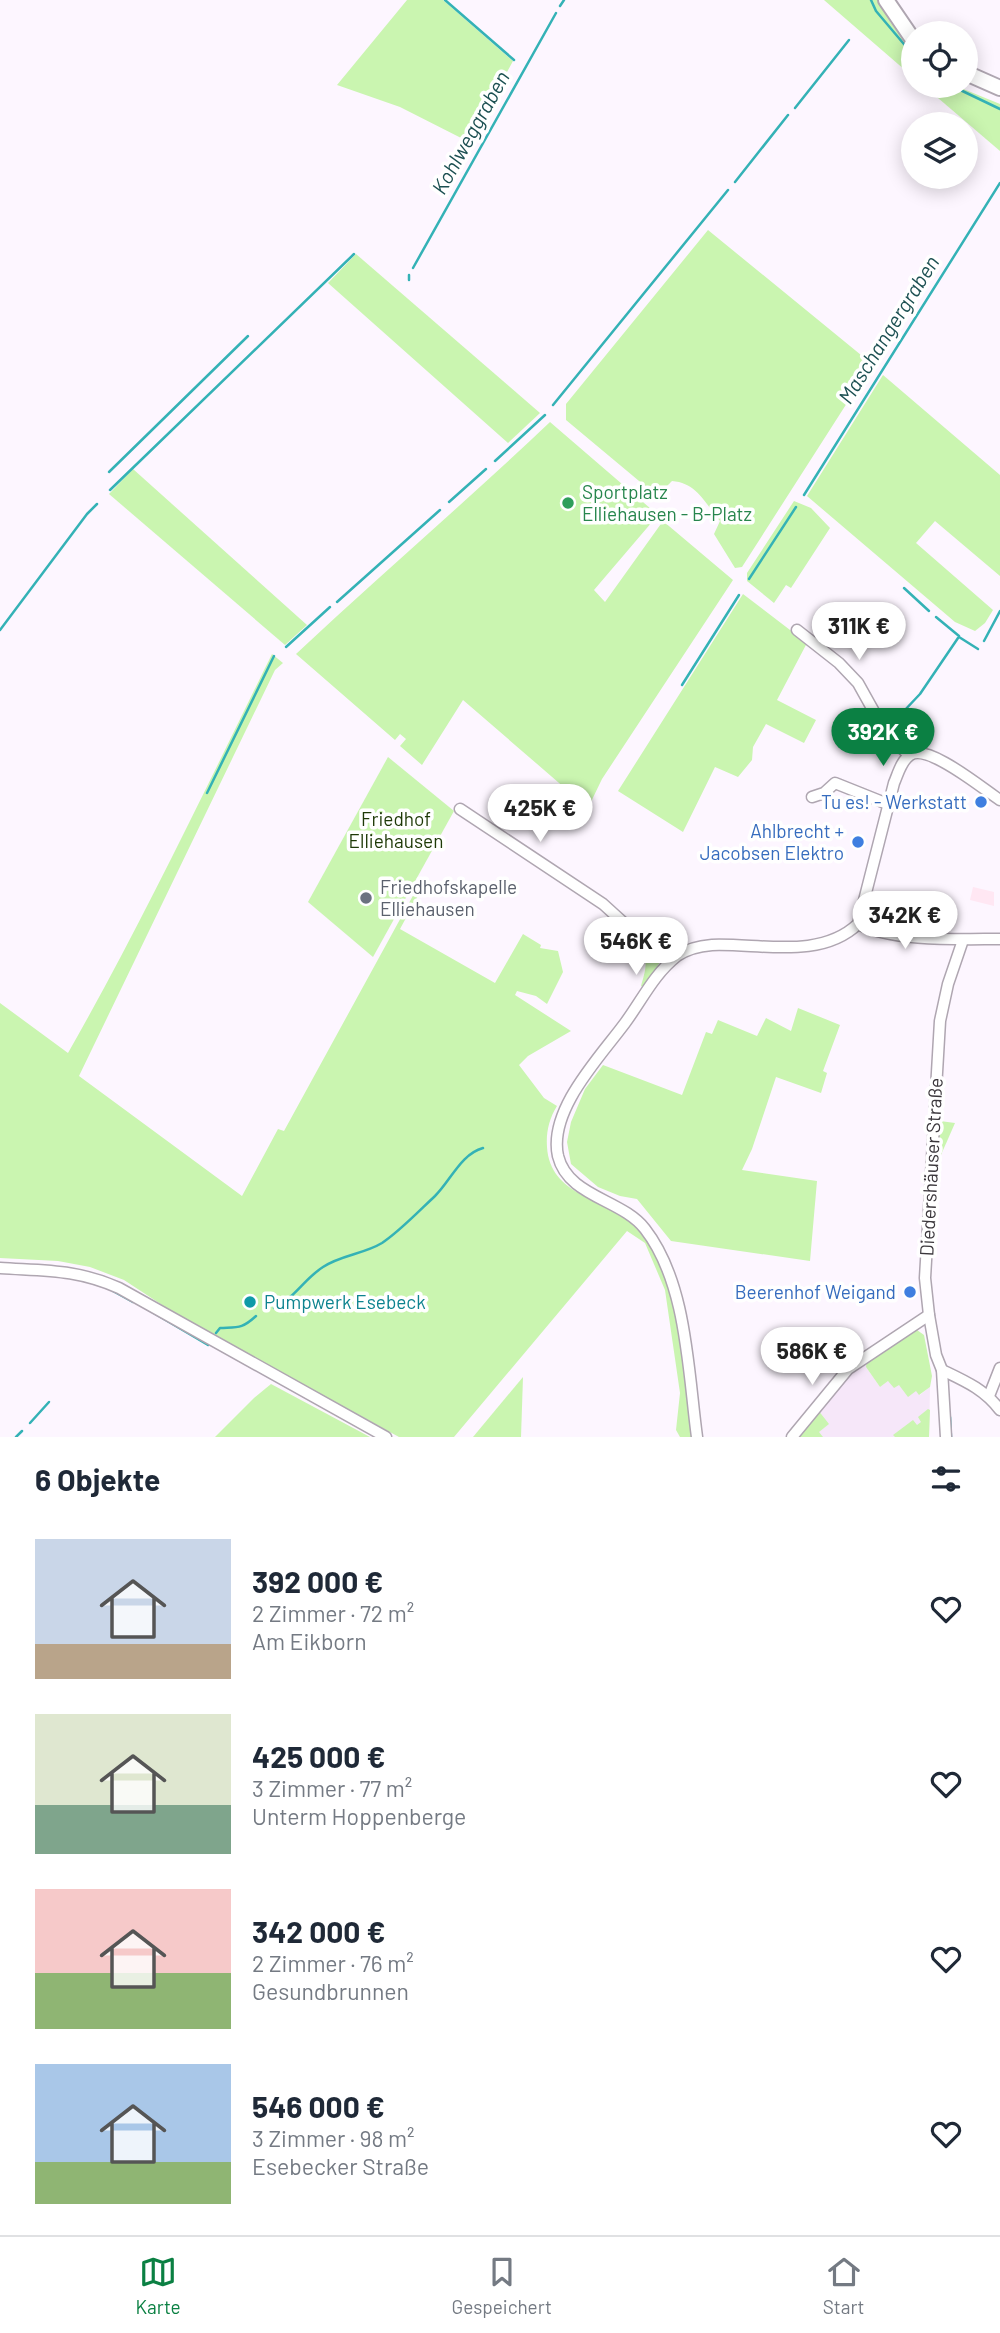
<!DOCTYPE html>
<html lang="de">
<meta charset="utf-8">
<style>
body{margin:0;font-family:Barlow,sans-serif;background:#f6f6f7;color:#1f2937;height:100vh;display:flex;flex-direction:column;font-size:26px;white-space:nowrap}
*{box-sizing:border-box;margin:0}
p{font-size:23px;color:#747a83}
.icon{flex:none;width:38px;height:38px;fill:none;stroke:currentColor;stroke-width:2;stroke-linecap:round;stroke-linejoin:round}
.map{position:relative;height:1437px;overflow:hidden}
.details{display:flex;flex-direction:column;background:#fff;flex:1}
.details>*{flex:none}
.fabs{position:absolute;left:901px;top:21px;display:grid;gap:14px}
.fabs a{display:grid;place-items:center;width:77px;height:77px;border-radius:50%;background:#fff;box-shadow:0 4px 18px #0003;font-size:35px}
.price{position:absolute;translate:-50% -60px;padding:0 16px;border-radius:24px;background:#fff;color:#222;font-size:23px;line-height:46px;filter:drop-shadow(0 2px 4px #0008)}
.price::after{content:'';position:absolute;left:50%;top:42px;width:21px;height:16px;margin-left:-10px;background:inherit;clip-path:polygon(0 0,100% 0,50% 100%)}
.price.active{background:#0b8043;color:#fff}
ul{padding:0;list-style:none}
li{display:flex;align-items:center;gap:21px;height:175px;padding:0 35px}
li span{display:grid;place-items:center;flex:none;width:196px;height:140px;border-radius:0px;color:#555}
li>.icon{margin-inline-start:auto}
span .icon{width:84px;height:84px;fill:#fffc;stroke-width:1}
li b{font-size:30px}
h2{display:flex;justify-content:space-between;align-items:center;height:84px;padding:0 35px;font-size:30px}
.menu{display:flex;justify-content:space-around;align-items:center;height:98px;border-top:2px solid #e0e1e3;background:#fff;font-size:19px;color:#747a83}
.menu a{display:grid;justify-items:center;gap:4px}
.menu .active{color:#0b8043}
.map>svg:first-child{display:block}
.industrial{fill:#ffe7f3}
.built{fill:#f6e7f9}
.green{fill:#caf5b0}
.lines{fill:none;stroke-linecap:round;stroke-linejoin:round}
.stream{stroke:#34b2b6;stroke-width:2.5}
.minor-casing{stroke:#afa6b1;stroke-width:13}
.highway-casing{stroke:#afa6b1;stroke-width:18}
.minor{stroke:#fff;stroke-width:10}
.highway{stroke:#fff;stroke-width:14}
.leisure-dot{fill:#2e9e5b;stroke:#fff;stroke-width:2.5}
.shop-dot{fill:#3f7fe0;stroke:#fff;stroke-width:2.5}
.worship-dot{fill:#6b7280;stroke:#fff;stroke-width:2.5}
.culture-dot{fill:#0f9aa8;stroke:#fff;stroke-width:2.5}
.labels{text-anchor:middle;stroke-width:7;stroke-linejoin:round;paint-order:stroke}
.leisure-label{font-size:19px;fill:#27864d;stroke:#fff;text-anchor:start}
.shop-label{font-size:19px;fill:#366cbe;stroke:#fff;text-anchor:end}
.park-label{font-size:19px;fill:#1e3907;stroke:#fff}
.worship-label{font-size:19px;fill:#5b616d;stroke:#fff;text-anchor:start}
.street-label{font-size:19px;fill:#3b373c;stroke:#fff}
.culture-label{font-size:19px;fill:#0d838f;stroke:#fff;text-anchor:start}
.water-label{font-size:21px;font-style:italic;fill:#1c5052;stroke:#fff}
</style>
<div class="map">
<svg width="1000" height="1437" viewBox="0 0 1000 1437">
<rect width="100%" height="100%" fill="#fdf6ff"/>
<path class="industrial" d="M973,887l21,5v14l-24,-6z"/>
<path class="built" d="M867,1360l-1,7 14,20 8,-6 29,10 3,4 10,-8 -1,50h-132l46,-58z"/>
<g class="green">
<path d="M407,0h36l70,61 -44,81 -69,-35 -63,-22z"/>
<path d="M824,0h54l13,23 22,29v25z"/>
<path d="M924,86h32l44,18v47z"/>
<path d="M708,230l164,134 -130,203 -7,1 -21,-34 6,-13c-15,-18 -23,-38 -48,-40l-15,15 -91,-76v-16z"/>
<path d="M356,254l184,159 -32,30 -180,-160z"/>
<path d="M883,375l117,100v101l-65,-55 -19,22 77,67 -8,13 -10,8 -20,-9 -148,-126z"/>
<path d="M550,422l108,93 -64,75 11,12 58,-81 70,59 -131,199 -14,29 -125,-108 -41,65 -22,-19 6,-7 -6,-5 -5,6 -99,-86c84,-79 171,-153 254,-232z"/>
<path d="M133,469l174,156 -22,20 -176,-151z"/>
<path d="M794,501l17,7 19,20 -39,60 -5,-3 -12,18 -27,-22v-8z"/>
<path d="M743,594l64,49 -30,57 39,20 -12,23 -38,-19 -13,23 -1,13 -14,17 -23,-10 -32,65 -65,-41z"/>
<path d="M272,654l11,9 -8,7 -196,406 163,120 36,-67 6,2 137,-250 4,2 -25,46 95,54 28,-49 18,11 -1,3 18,3 5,21 -16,32 -11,-8 -19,-5 -2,4 56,36 -43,25 -9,9 25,33 13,8c-8,13 -11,26 -10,41 3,49 57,51 87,77 10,9 18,23 25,35 23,43 27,128 34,178h-13l-4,-7 4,-37 -15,-103 -20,-47 -18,-12 -173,206h-55l-214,-117 -61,-40 -34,-13 -32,-6 -58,-3v-255l68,50c74,-130 138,-265 204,-399z"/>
<path d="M388,757l66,54 -81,146 -65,-55z"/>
<path d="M645,940l17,10 1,7 -19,31 -3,-2c4,-13 9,-29 -2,-40l2,-5z"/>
<path d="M798,1008l42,17 -17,46 4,2 -6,20 -45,-16 -24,72 -10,21 75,11 -7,80 -139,-20 -34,-42 -17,-3 -22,-9 -27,-23 -4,-22 4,-20 14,-33 18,-24 79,30 24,-63 6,2 6,-14 39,16 9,-18 25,13z"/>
<path d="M940,1121l15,2 -18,41z"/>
<path d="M917,1330l7,5 8,41 -2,11 -11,8 -3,-4 -8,6 -9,-12 -5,3 -6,-7 -8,6 -14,-20 1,-7 46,-29z"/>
<path d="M523,1377l-2,60h-48z"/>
<path d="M271,1384l99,53h-155l39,-39z"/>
<path d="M928,1409l2,1 -1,27h-34l-2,-2 20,-15 4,5 4,-3 -3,-5z"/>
<path d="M818,1410l11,14 -10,8 4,5h-26z"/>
</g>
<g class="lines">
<g class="stream">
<path d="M445,0l69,60"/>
<path d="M871,0l5,11 38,45"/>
<path d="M560,6l4,-6"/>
<path d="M952,86l48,23"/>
<path d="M795,108l54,-68"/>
<path d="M735,182l53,-67"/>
<path d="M413,268l143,-255"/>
<path d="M409,280v-5"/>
<path d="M553,405l175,-215"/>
<path d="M495,461l50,-46"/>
<path d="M109,472l139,-136"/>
<path d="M110,490l244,-236"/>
<path d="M804,495l196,-312"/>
<path d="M449,502l37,-33"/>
<path d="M749,579l47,-72"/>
<path d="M904,588l25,23"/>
<path d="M337,602l103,-92"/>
<path d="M936,617l23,19"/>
<path d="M0,630l87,-116 10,-10"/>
<path d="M959,637l19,12"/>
<path d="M984,641l16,-30"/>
<path d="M286,647l44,-40"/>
<path d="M682,685l57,-90"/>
<path d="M903,712l17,-18 38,-56"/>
<path d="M207,793l67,-137"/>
<path d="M113,1291l20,11"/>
<path d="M274,1308c23,-12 29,-28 49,-41 18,-12 41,-13 59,-24 17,-11 38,-33 53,-47 16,-16 26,-42 48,-48"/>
<path d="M147,1309l61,36"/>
<path d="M216,1333l4,-5c18,-1 22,1 36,-12"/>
<path d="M950,1417l1,20"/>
<path d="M30,1423l19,-21"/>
<path d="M16,1437l6,-6"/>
</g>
<g class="minor-casing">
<g id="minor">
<path d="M797,630l42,33 19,20 29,52 22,20"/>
<path d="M812,797l12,-4 11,-10 55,22"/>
<path d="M460,809l143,95 22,20 38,21 11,13"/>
<path d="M858,924c36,18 101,15 142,15"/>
<path d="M0,1268c46,3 76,1 119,20l267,149"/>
<path d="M942,1370c23,11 42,19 58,40"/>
<path d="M989,1396l11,-28"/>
<path d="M697,1437c-9,-66 -10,-154 -52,-208 -23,-30 -77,-32 -87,-73 -10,-46 42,-99 67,-133 17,-23 29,-49 52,-67 10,-7 22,-10 35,-11 47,-2 108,15 146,-21l36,-141c4,-9 7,-22 16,-28 18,-12 73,34 90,45"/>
<path d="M792,1437l56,-68 81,-54"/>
<path d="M946,1437l-4,-67 -6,-15 -7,-40 -4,-37 15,-257 8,-37 15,-44"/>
</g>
</g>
<g class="highway-casing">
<g id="highway">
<path d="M886,0l28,41"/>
<path d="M966,73l34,15"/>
</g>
</g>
<use href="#minor" class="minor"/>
<use href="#highway" class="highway"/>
</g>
<circle class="leisure-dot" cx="568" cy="503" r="7"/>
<g class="shop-dot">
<circle cx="981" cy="802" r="7"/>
<circle cx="858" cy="842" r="7"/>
<circle cx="910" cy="1292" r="7"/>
</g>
<circle class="worship-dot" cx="366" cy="898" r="7"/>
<circle class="culture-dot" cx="250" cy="1302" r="7"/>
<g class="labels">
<g class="leisure-label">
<text x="582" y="499">Sportplatz<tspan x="582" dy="22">Elliehausen - B-Platz</tspan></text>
</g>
<g class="shop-label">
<text x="967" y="809">Tu es! - Werkstatt</text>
<text x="844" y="838">Ahlbrecht +<tspan x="844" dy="22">Jacobsen Elektro</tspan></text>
<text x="896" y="1299">Beerenhof Weigand</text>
</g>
<g class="park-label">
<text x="396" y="826">Friedhof<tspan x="396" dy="22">Elliehausen</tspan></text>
</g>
<g class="worship-label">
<text x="380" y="894">Friedhofskapelle<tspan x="380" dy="22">Elliehausen</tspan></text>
</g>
<g class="street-label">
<text transform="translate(931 1167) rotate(-87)" y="7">Diedershäuser Straße</text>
</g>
<g class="culture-label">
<text x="264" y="1309">Pumpwerk Esebeck</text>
</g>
<g class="water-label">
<text transform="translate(471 133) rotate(-61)" y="7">Kohlweggraben</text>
<text transform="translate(889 330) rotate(-58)" y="7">Maschangergraben</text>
</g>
</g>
</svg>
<div class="fabs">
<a><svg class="icon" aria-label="locate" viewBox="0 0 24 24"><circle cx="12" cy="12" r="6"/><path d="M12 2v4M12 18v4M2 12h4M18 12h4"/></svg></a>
<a><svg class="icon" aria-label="layers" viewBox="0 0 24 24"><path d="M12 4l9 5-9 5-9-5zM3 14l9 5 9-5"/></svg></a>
</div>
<b class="price" style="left:859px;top:662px">311K €</b>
<b class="price active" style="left:883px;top:768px">392K €</b>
<b class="price" style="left:540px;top:844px">425K €</b>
<b class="price" style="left:905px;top:951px">342K €</b>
<b class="price" style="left:636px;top:977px">546K €</b>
<b class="price" style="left:812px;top:1387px">586K €</b>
</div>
<section class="details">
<h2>6 Objekte<svg class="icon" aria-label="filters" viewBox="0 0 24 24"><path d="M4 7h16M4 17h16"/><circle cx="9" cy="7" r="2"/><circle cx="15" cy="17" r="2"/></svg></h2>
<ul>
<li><span style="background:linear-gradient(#c9d6e8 75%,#b9a48a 0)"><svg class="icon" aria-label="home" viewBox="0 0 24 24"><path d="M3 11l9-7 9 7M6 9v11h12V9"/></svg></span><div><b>392 000 €</b><p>2 Zimmer · 72 m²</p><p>Am Eikborn</p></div><svg class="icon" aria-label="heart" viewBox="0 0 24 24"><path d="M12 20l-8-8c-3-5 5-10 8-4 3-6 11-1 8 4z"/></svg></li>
<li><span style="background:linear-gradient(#dfe7d0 65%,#7fa58c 0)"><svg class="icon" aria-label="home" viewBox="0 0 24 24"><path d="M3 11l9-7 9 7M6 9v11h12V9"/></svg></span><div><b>425 000 €</b><p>3 Zimmer · 77 m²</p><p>Unterm Hoppenberge</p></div><svg class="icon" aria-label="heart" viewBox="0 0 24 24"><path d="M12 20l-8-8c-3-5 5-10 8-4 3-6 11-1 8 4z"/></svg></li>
<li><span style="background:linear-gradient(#f6c9c9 60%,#8fb573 0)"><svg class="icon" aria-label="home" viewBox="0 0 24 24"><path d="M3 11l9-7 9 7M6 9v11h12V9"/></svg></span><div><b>342 000 €</b><p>2 Zimmer · 76 m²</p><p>Gesundbrunnen</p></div><svg class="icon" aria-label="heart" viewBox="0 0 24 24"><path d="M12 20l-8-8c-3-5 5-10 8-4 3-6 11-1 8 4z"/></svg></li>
<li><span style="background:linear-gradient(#a9c7e8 70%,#8fb573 0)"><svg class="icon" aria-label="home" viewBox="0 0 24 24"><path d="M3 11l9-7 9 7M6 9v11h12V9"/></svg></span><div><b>546 000 €</b><p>3 Zimmer · 98 m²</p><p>Esebecker Straße</p></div><svg class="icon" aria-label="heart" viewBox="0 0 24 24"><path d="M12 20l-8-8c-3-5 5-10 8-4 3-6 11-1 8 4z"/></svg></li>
</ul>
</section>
<nav class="menu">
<a class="active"><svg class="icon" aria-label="map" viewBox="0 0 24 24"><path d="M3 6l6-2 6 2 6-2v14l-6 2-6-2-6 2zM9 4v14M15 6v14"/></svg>Karte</a>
<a><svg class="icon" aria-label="saved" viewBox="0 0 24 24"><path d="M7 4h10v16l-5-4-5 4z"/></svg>Gespeichert</a>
<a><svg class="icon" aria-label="home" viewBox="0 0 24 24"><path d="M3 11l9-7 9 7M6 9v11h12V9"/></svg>Start</a>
</nav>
